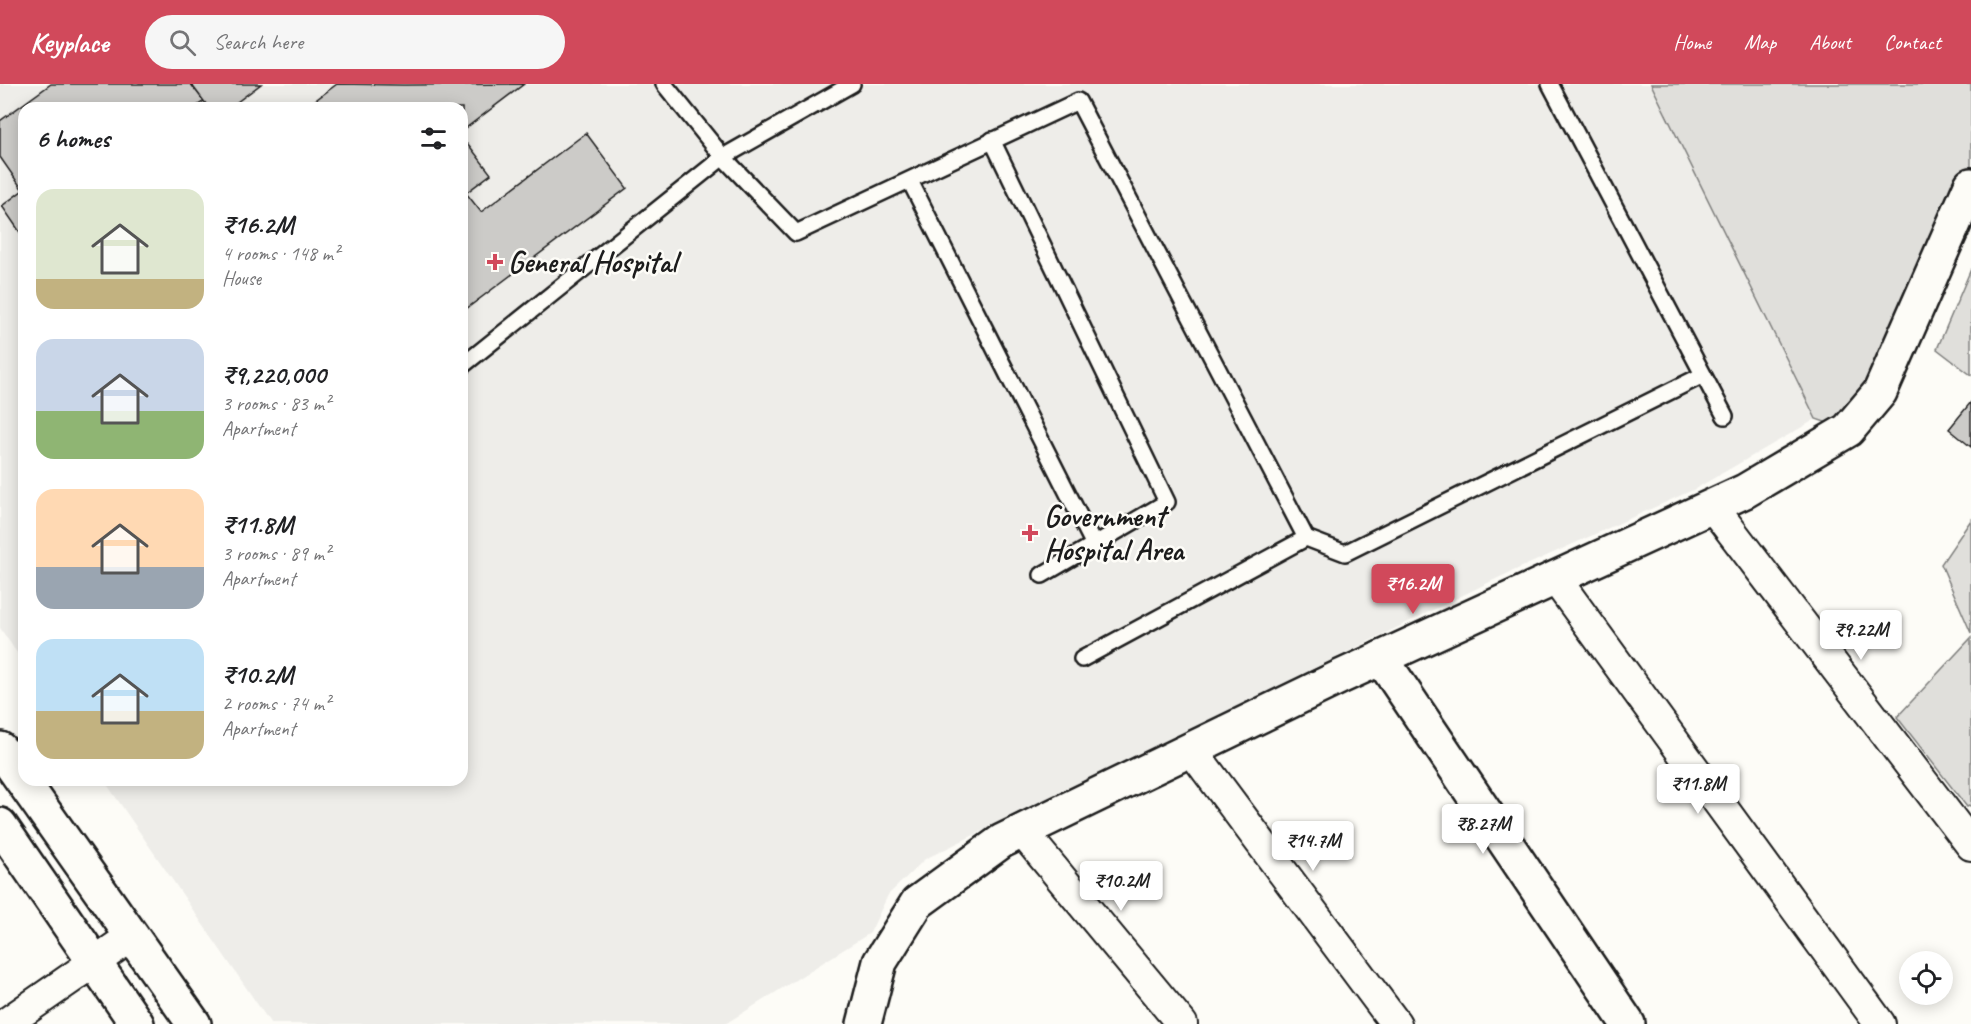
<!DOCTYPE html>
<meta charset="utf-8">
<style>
body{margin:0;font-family:Caveat,sans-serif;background:#f6f6f6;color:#202124;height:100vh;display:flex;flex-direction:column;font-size:22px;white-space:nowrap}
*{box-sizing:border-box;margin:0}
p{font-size:20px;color:#757577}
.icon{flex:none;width:33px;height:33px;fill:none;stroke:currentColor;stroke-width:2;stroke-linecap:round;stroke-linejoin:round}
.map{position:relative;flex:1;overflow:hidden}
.sheet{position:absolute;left:18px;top:18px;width:450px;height:684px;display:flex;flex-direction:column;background:#fff;border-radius:18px;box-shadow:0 3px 15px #0003}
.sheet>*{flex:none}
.fabs{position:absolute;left:1899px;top:867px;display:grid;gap:12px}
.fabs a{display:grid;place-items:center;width:54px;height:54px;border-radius:50%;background:#fff;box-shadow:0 3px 15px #0003;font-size:30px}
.price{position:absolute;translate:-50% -51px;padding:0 14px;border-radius:6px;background:#fff;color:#222;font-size:20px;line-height:39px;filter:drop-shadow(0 2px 3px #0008)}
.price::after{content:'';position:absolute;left:50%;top:36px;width:18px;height:14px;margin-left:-9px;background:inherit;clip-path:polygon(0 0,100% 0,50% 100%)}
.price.selected{background:#d1495b;color:#fff}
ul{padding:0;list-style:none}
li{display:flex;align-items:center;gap:18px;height:150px;padding:0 18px}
li span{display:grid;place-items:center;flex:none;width:168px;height:120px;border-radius:18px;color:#555}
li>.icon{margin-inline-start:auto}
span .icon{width:72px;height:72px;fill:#fffc;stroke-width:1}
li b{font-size:26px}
h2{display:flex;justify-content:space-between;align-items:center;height:72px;padding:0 18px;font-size:26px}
header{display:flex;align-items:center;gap:36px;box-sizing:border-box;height:84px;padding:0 30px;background:#d1495b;color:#fff}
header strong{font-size:28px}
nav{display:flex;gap:33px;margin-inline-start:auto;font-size:21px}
.search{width:420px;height:54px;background:#f6f6f6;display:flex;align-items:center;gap:15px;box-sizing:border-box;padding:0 21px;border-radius:33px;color:#757577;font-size:22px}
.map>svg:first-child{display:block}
.built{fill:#eeede9}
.green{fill:#e0dfdb;stroke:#7e7e7c;stroke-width:1.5}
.building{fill:#cccbc8;stroke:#1c1c1c;stroke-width:1.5}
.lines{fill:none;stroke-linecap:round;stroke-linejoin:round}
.lane-casing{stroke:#1c1c1c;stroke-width:20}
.street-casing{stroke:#1c1c1c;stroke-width:34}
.secondary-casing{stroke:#1c1c1c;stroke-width:38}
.highway-casing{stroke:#1c1c1c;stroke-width:38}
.lane{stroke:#fdfcf7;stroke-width:15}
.street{stroke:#fdfcf7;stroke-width:30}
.secondary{stroke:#fdfcf7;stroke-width:33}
.highway{stroke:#fdfcf7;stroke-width:33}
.poi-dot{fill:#d1495b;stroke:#fdfcf7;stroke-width:2}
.labels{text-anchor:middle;stroke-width:5;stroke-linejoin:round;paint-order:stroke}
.poi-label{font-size:30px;font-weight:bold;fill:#1c1c1c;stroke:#fdfcf7;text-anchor:start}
</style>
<header>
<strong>Keyplace</strong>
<div class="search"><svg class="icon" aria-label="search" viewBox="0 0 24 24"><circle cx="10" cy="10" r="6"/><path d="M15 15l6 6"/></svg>Search here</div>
<nav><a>Home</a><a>Map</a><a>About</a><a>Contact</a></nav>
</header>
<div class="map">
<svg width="1971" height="940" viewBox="0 0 1971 940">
<rect width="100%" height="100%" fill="#fdfcf7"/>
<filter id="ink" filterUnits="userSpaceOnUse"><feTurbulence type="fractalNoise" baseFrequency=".0167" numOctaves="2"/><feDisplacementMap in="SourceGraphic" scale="12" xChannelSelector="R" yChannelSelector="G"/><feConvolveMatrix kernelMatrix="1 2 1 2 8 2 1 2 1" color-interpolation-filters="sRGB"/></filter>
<g filter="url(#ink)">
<path class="built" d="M0,0h1651l165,335 -121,70 -195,88 -575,282 -37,36 -18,38 -145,91h-454l-167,-244h358v-672h-438v555l-24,-35z"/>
<g class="green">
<path d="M1651,0h320v101l-123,245 -32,-11z"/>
<path d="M1971,185v106l-34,-26z"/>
<path d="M1971,436v113l-30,-69z"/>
<path d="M1971,554v167l-4,2 -70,-90z"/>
</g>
<g class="building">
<path d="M51,0h140l13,17 -10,7h-170v130l-22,-32 21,-16 -23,-33v-36z"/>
<path d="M191,0h70l-32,24h-20z"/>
<path d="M337,0l67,1 120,-1 -62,47v-23h-157z"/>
<path d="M586,49l41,55 -165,124v-164l6,-4 23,30 -25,19 15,19z"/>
<path d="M1971,318v45l-22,-18z"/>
</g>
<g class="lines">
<g class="lane-casing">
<g id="lane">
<path d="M852,0l-129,73 73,76 282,-132 228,437"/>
<path d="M1550,0l175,332"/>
<path d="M992,56l175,362 -125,73"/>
<path d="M910,97l184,364"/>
<path d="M462,282l261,-209 -59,-73"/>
<path d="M1082,575l224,-121 39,15 358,-178"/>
<path d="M6,673l18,-14"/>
</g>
</g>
<g class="street-casing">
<g id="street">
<path d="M1712,422l259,339"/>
<path d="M1555,494l325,446"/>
<path d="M1191,665l205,275"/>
<path d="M1022,747l160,193"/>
<path d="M5,940l127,-88"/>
</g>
</g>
<g class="secondary-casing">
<g id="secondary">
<path d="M1381,574l247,366"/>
<path d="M864,940l16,-62 37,-59 85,-62 338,-164 405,-186 103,-61 32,-38 91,-207"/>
</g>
</g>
<g class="highway-casing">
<g id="highway">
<path d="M0,665l194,275"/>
<path d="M0,741l137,199"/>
</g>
</g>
<use href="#lane" class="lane"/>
<use href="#street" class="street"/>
<use href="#secondary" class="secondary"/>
<use href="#highway" class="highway"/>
</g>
</g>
<g class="poi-dot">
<path d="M492 169h6v6h6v6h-6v6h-6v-6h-6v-6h6z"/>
<path d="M1027 440h6v6h6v6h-6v6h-6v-6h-6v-6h6z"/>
</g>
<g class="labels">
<g class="poi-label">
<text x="508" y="188">General Hospital</text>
<text x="1044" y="442">Government<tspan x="1044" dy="34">Hospital Area</tspan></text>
</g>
</g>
</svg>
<div class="fabs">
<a><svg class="icon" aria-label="locate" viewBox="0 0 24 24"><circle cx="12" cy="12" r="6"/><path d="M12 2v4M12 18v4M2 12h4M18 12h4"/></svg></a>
</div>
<b class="price selected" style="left:1413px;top:531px">₹16.2M</b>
<b class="price" style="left:1861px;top:577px">₹9.22M</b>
<b class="price" style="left:1698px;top:731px">₹11.8M</b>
<b class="price" style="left:1483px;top:771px">₹8.27M</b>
<b class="price" style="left:1313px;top:788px">₹14.7M</b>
<b class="price" style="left:1121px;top:828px">₹10.2M</b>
<section class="sheet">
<h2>6 homes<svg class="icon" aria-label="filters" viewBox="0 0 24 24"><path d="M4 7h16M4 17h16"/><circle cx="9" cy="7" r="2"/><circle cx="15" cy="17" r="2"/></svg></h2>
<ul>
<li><span style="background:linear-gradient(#dfe7d0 75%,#c2b280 0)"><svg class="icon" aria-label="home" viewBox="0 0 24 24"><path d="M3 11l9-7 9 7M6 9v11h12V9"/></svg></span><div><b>₹16.2M</b><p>4 rooms · 148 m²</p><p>House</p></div></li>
<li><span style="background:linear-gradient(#c9d6e8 60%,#8fb573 0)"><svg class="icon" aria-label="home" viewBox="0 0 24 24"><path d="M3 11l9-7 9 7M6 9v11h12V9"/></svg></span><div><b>₹9,220,000</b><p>3 rooms · 83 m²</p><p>Apartment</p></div></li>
<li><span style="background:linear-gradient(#ffd9b3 65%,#9aa5b1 0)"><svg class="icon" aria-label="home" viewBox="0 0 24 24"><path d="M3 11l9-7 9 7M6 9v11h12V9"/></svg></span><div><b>₹11.8M</b><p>3 rooms · 89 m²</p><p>Apartment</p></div></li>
<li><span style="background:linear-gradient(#bfe0f5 60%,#c2b280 0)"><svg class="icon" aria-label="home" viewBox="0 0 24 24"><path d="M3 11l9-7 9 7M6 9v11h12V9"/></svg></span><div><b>₹10.2M</b><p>2 rooms · 74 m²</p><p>Apartment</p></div></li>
</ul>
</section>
</div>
